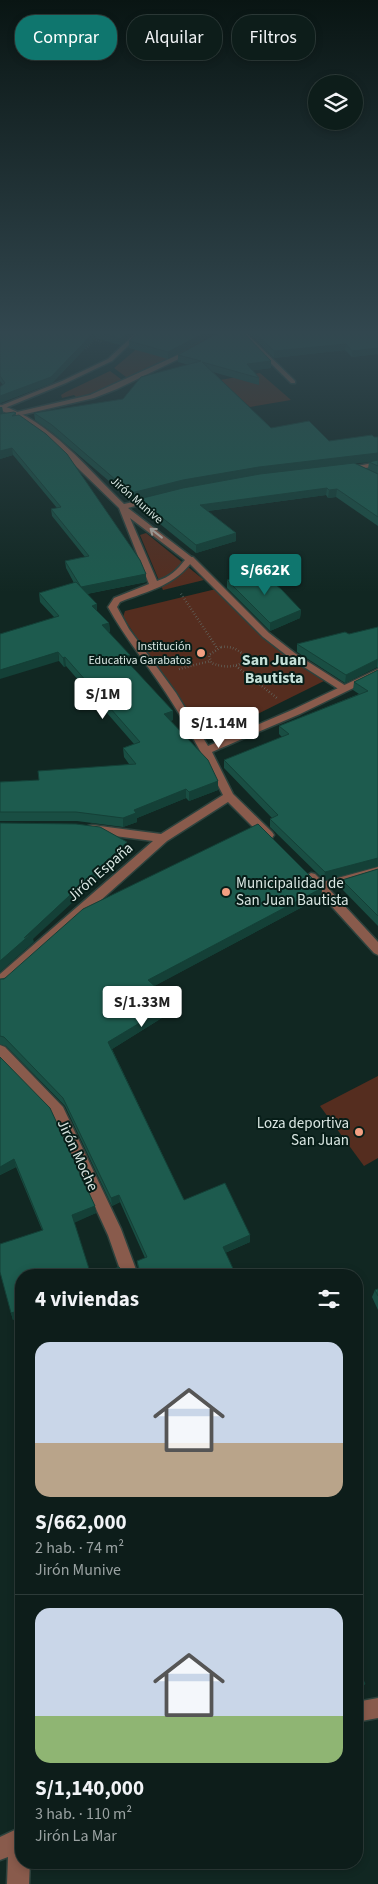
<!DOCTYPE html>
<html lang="es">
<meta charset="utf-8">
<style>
body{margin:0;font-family:"Source Sans 3",sans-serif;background:#1b2a27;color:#f1f3f6;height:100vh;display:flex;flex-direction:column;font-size:19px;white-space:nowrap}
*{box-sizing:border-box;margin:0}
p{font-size:16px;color:#9aa2a2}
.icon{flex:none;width:28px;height:28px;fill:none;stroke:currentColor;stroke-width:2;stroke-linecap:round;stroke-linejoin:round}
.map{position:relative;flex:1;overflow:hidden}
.panel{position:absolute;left:15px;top:1269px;width:348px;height:600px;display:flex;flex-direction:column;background:#0d1d1a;border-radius:20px;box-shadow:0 2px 8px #0003,0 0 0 1px #2d3b39}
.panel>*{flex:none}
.banner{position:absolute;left:15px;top:15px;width:349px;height:45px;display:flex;gap:10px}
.fabs{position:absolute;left:308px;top:75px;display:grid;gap:10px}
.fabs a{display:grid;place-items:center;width:55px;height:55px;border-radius:50%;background:#0d1d1a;box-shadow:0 2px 8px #0003,0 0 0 1px #2d3b39;font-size:25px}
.price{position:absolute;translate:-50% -42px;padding:0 11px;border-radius:5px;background:#fff;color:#222;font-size:16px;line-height:32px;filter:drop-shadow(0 1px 2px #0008)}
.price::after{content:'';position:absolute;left:50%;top:30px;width:15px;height:11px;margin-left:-8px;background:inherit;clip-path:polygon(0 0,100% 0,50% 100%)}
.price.active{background:#0f766e;color:#fff}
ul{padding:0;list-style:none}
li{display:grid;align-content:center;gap:10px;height:265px;padding:0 20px}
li+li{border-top:1px solid #2d3b39}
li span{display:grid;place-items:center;height:155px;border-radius:15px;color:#555}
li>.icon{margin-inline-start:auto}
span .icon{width:90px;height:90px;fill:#fffc;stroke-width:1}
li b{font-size:21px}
h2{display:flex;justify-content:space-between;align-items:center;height:60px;padding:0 20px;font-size:21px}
.chip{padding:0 18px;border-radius:20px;background:#0d1d1a;box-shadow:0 2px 8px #0003,0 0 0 1px #2d3b39;font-size:18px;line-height:45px}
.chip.active{background:#0f766e;color:#fff}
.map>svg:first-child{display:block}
.green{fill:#552d1f}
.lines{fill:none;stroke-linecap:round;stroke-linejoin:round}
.service-casing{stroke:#2d423d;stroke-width:3}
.minor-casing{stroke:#2d423d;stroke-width:3}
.tertiary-casing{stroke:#2d423d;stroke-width:3}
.path-far1{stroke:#677975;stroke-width:2;stroke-dasharray:0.5 2;stroke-linecap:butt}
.path{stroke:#677975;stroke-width:2.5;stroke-dasharray:0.5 2.5;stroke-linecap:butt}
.service{fill:#895b4c;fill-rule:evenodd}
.minor{fill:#895b4c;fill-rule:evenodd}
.tertiary{fill:#895b4c;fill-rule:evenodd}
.wall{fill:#194e43}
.shaded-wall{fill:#144037}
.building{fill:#1d5b4e;stroke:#144037}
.oneway{stroke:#b9aea6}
.poi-dot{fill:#f39f82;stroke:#071d18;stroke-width:2}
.labels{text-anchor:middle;stroke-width:4;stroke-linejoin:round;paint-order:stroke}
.far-street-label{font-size:12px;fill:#d9e6e2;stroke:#071d18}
.far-poi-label{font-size:12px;fill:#d9e6e2;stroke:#071d18;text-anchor:end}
.street-label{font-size:15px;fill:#d9e6e2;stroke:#071d18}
.poi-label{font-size:15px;fill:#d9e6e2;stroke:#071d18;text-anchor:start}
.far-district-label{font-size:16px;font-weight:bold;fill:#c5e0d8;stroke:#071d18}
</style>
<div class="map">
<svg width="378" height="1884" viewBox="0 0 378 1884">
<rect width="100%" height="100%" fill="#112722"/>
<g class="green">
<path d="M158,331l46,9 -74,40 -16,-12z"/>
<path d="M110,371l15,11 -46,18 -5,-5 -12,3 -1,-3 5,-3z"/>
<path d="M260,373l31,27 -41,7 -30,-27z"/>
<path d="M146,533l58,47 -41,10 -23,-55z"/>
<path d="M216,589l110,91 -117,58 -8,-3 -78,-118 2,-6z"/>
<path d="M378,1076v82l-14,8 -44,-60z"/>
</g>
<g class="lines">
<g class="service-casing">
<g id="service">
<path d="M230,330h8l8,3 49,48v2h-4l-49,-48z"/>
<path d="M187,557h6l76,76 27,21 50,32v4h-6l-50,-32 -27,-21 -76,-76z"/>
</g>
</g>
<g class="minor-casing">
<g id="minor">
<path d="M0,405c51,16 87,64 124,99l32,-7 4,2 -32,9 66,51c-19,27 -44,31 -74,43l-3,5 12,22 47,64 32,53 84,-36 86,-41v7l-78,38 -88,38 21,42 39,38 2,3 -2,3h-8l-36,-36 -61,39 -162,145 -5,1v-13l153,-133 -61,-8 -6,-4 2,-3 4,-1 69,9 62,-39c-18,-35 -35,-69 -57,-102 -19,-29 -41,-55 -58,-86l6,-9 35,-14 -30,-76 -71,-69 -32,-22 -16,-7zM130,518l55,42c-8,10 -15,17 -28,21z"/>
<path d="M378,462v4l-32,5 -4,-2z"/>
<path d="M378,867v8l-49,14 49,53v13l-4,-2 -69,-76 6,-4 4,1 8,8z"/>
<path d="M0,1045l5,2 58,60 58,122 17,46h-16l-14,-40 -55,-120 -53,-55z"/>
<path d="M378,1698v20l-22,4v-20z"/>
<path d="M21,1827v35h9l-1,22h-22l1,-27 -8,3v-23z"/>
</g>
</g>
<g class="tertiary-casing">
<g id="tertiary">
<path d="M139,330h6l-33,31 -46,22 -66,27v-4l62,-25 46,-22z"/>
<path d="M193,348l2,1v2l-78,38 -23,9 -94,22v-4l90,-21z"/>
</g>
</g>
<path class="path-far1" d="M86,349l8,-10 8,3"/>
<g class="path">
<path d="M181,594l36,54"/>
<path d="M221,647c10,-1 16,2 23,8l-2,8c-11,5 -20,4 -31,0l-2,-8z"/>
<path d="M236,666l41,32"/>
<path d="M179,669l31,-8"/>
</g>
<use href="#service" class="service"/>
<use href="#minor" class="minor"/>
<use href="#tertiary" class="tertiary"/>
</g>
<g class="wall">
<path d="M0,330h137l-17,15 -25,-7 -43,45 -52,20v-16l3,-2 -3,-4z"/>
<path d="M141,330h80l-53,29 -39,-11v-7z"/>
<path d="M242,330h136v25l-1,-1 -25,3 -7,-7 -71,8 -27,-27z"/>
<path d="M178,355l93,6v7l-18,2 6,8v7l-46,-13 58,56 58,13 49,-4v37l-10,-5 1,-7 -15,1 24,11v52l-42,-29 -8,1 -2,-3 -118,16 28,22v8l-40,12 -57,-46v-8l44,-11 -52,12 -78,-67 -18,-13 -1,-7 89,-14 66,-34 -11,-3z"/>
<path d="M2,407l1,6h13v3l130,166 -59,12 10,17 12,12 1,9h-2l23,32h-2l44,47v9l-3,1 48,60v9l-29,11 -3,-3 -49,20v4l-14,5 -46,-6h-77v-39l39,-2 90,-16 -5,-7 -1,-9 11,-4 -68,-78 -2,1 -5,-6 -5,-44 -14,-15 -1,-9 35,-10 -8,-15 -1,-7 20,-4 -33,-41 -1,-7 6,-1 -44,-53 -13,4z"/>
<path d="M227,580l74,30 -1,8 -30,13 -43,-43z"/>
<path d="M378,627v41l-1,-1 -32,16 -48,-31v-8l52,-10z"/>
<path d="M378,670v196l-54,14 -54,-53v-8l2,-1 -48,-50v-8l58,-23 -3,-3v-8l80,-32 -6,-4 1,-8z"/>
<path d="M378,869v57l-37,-38 1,-8z"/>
<path d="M322,888l-1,9 -167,89 19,25 -61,38 72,151 66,35v7l-25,11 11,22 -115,-5 17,-1 -1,-8 8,-3 -25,-56 -8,4 -47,-100 -59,-60 -6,-2v-65z"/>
<path d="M0,1057l96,156 -22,9 -61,98 -2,-7 31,-83 -26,-63 -16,8z"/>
<path d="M378,1289v21l-6,-13 3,-7z"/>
</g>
<g class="shaded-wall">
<path d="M130,330h7l-17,15v-6z"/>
<path d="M210,330h11l-53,29v-7z"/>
<path d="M95,331v7l-43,45 -52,20v-7z"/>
<path d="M346,344l-1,6 -71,8v-7z"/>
<path d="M378,348l-1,6 -25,3v-6z"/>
<path d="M271,361v7l-24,3v-7z"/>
<path d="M0,407h2l1,6 -3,1z"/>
<path d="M12,448l1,7 -13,4v-8z"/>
<path d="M378,453v8l-119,13 -76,14 -52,12v-7l52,-13 76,-13z"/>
<path d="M327,488l-1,7 -126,17v-7z"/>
<path d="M337,489l-1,8 -8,1 1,-8z"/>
<path d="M236,533v8l-40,12v-8z"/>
<path d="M146,574v8l-65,13v-8z"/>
<path d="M97,604v9l-5,-7z"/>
<path d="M301,610l-1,8 -30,13v-8z"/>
<path d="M109,623l1,9 -8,2v-9z"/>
<path d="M58,652l1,9 -59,18v-9z"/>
<path d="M130,655l1,9 -8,2v-9z"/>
<path d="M65,657l1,9 -2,1 -1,-9z"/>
<path d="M378,659l-1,8 -32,16 1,-8z"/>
<path d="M173,711v9l-9,3v-9z"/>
<path d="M218,781v9l-29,11v-9z"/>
<path d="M186,789v9l-49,20v4l-14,5v-9l11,-8z"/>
<path d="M127,842l1,9 -95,88 1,3 -34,30v-11l24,-23z"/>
<path d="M378,858v8l-54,14 1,-8z"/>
<path d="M322,888l-1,9 -172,92 -1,-9z"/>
<path d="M173,1003v8l-64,40 -1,-9z"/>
<path d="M14,1159l2,8 -16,8v-8z"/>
<path d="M119,1195l1,7 -8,4 -1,-8z"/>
<path d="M95,1206l1,7 -22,10 -2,-8z"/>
<path d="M250,1235v7l-28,12 1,-7z"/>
<path d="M21,1310v7l-8,3 -2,-7z"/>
</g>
<g class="building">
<path d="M0,330h130l-10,9 -25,-8 -44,46 -51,19v-9l5,-4 -5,-7z"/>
<path d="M141,330h69l-42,22 -39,-11z"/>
<path d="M223,330h18l30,31 -24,3 12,14 -57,-16 69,66 38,-7 20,20 43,-6 2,2h4v16l-119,14 -76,13 -52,13 -79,-68 -18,-12 89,-14 18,-22 60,-16 -23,-6z"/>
<path d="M252,330h126v18l-26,3 -6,-7 -72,7z"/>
<path d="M14,412l2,1 -4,3 7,-1 27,19 21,20 73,106 6,14 -65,13 -16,-26 24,-5 -38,-47 10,-2 -49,-59 -12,3v-37z"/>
<path d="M378,460v6l-9,-4z"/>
<path d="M354,463l24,11v43l-41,-28 -8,1 -2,-2 -127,17 36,28 -40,12 -57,-46 44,-11 77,-14z"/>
<path d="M260,572l21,17 20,21 -31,13 -43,-43z"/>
<path d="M76,582l21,22 -5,2 17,17 -7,2 28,30 -7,2 50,54 -9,3 44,46 10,21 -29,11 -3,-3 -52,21 2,3 -13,5 -47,-6h-76v-30l39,-2 -1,-9 98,-7 -13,-16 17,-6 -75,-85 -2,1 -5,-6 -58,18v-36l59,-18 -20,-23z"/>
<path d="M378,627v32l-32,16 -49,-31 48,-12 4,2z"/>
<path d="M378,670v188l-53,14 -55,-53 8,-4 -54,-55 65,-26 -10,-8 89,-35 -14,-9z"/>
<path d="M0,823l76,1 24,3 27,15 -103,96 8,-5 -32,28z"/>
<path d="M258,824l64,64 -174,92 25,23 -65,39 76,158 41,-17 25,52 -27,12 13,28h-138l21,-8 2,3 18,-1 -2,-8 10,-4 -28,-62 -8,3 -48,-100 -59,-61 -4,-1v-57h4l79,-70z"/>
<path d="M378,869v47l-36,-36z"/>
<path d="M0,1057l50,51 45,98 -23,9 19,60h-70v35l-10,3 -11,-41v-28l43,-14 -29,-71 -14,8z"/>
<path d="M378,1289v7l-3,-6z"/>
<path d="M356,1663l9,21 -9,6z"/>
</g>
<defs><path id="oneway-shaft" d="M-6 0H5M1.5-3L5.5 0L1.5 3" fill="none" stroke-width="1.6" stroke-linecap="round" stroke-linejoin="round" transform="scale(1.25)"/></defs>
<use class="oneway" href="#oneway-shaft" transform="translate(156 533) rotate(-142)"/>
<linearGradient id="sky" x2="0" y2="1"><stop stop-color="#091513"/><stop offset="0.56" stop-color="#32474f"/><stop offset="1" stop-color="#32474f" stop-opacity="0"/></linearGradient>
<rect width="378" height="593" fill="url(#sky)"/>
<g class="poi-dot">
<circle cx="201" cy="653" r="5"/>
<circle cx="226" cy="892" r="5"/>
<circle cx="359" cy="1132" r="5"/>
</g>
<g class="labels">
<g class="far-street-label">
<text transform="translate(137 500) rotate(41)" y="4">Jirón Munive</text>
</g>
<g class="far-poi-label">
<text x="191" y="650">Institución<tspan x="191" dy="14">Educativa Garabatos</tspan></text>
</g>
<g class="street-label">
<text transform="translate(100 872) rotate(-41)" y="5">Jirón España</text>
<text transform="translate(78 1155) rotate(65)" y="5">Jirón Moche</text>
</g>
<g class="poi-label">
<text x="236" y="888">Municipalidad de<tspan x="236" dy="17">San Juan Bautista</tspan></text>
<text x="349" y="1128" text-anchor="end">Loza deportiva<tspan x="349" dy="17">San Juan</tspan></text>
</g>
<g class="far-district-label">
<text x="274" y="665">San Juan<tspan x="274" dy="18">Bautista</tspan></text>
</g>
</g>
</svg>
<div class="fabs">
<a><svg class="icon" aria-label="layers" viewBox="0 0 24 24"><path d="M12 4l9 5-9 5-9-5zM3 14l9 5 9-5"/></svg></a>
</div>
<b class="price active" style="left:265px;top:596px">S/662K</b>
<b class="price" style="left:103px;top:720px">S/1M</b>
<b class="price" style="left:219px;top:749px">S/1.14M</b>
<b class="price" style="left:142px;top:1028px">S/1.33M</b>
<div class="banner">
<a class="chip active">Comprar</a>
<a class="chip">Alquilar</a>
<a class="chip">Filtros</a>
</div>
<section class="panel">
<h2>4 viviendas<svg class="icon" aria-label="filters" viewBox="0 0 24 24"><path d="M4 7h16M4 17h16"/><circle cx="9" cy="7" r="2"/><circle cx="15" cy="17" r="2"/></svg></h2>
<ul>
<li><span style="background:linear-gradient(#c9d6e8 65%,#b9a48a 0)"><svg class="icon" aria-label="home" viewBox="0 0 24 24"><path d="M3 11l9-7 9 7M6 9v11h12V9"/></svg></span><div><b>S/662,000</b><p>2 hab. · 74 m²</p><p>Jirón Munive</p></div></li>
<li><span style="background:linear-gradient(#c9d6e8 70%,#8fb573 0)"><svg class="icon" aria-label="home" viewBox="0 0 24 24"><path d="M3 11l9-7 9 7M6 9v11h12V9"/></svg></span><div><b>S/1,140,000</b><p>3 hab. · 110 m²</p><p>Jirón La Mar</p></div></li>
</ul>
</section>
</div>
